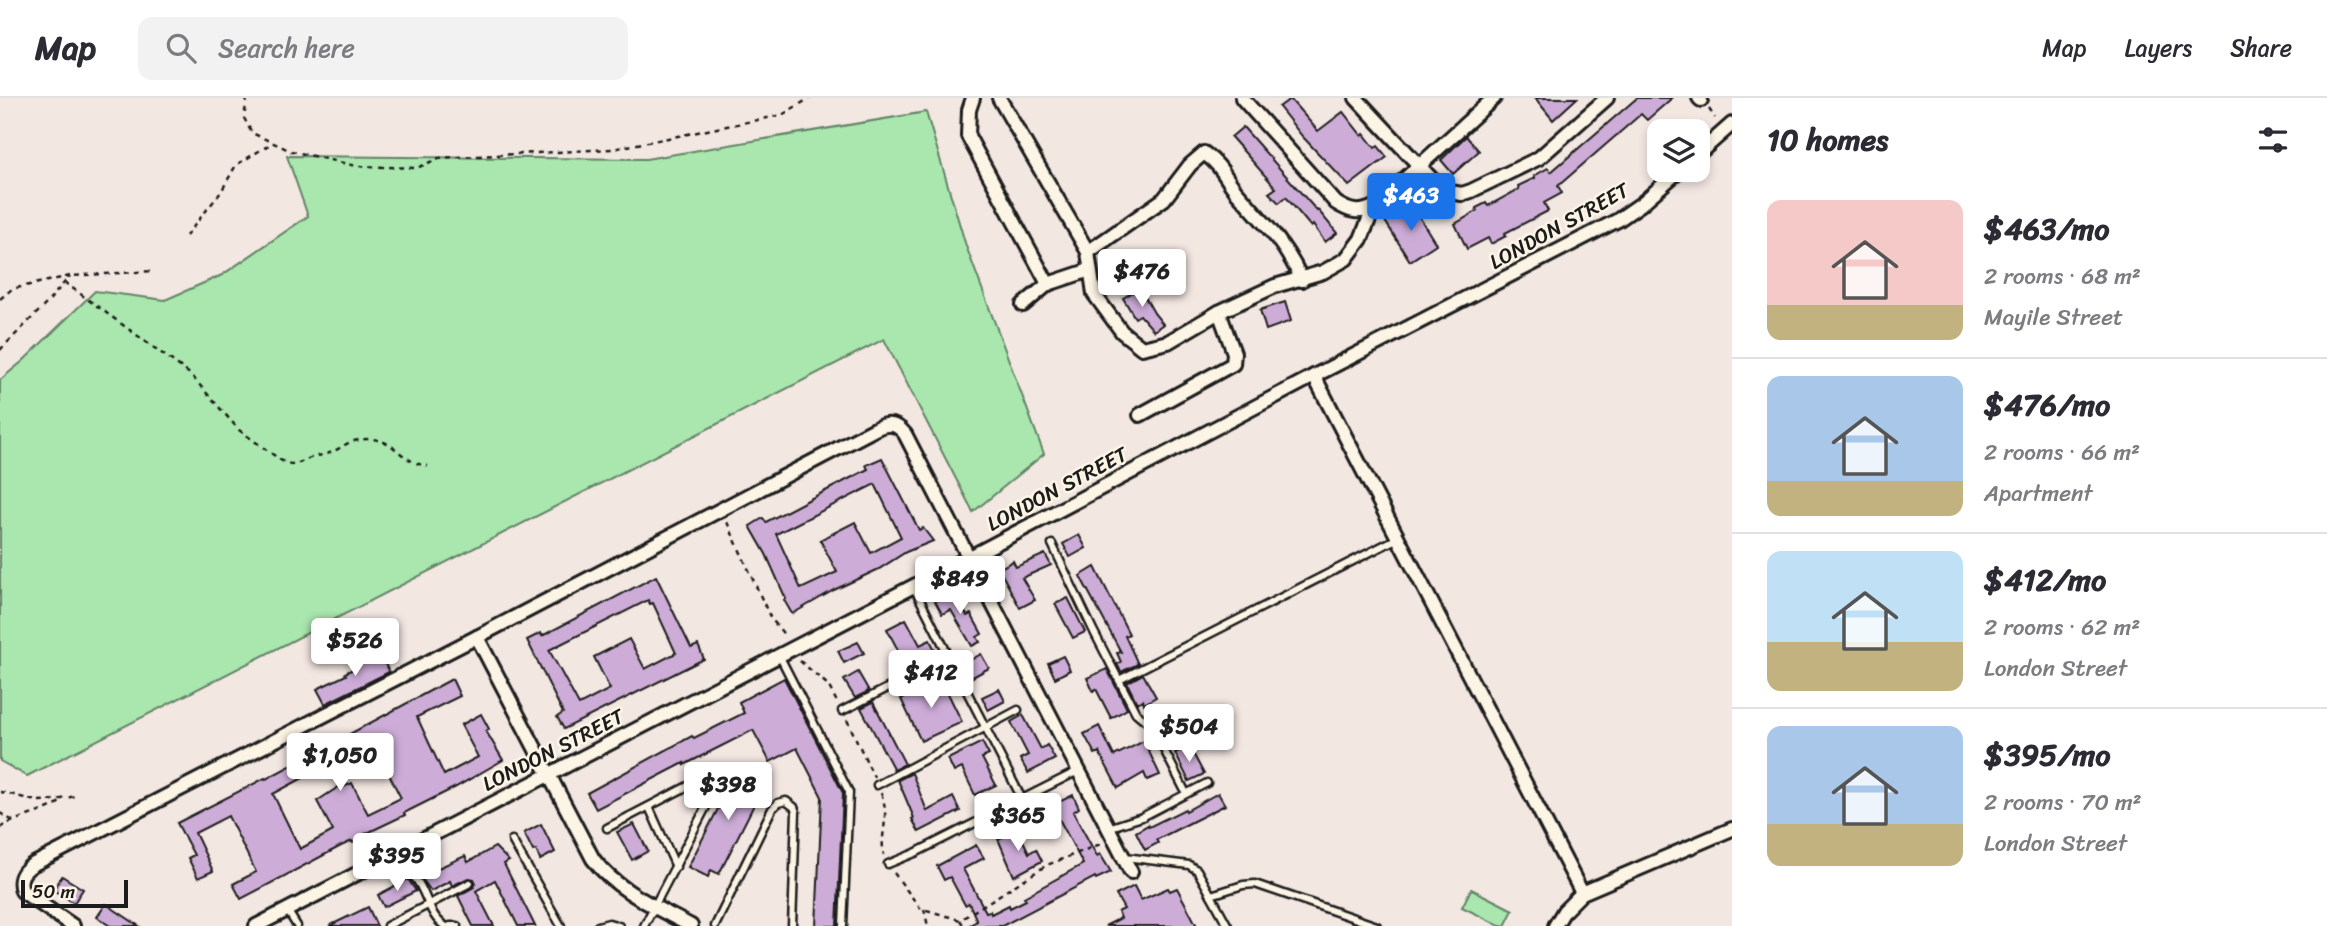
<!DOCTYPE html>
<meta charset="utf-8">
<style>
body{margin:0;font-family:Sriracha,sans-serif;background:#f2f2f3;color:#2b2b33;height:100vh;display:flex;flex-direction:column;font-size:26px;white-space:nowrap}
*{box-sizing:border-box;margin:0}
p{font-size:23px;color:#7c7c81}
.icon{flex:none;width:38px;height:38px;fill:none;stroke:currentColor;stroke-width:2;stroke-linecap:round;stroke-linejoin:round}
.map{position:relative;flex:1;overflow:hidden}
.side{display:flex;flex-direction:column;background:#fff;width:595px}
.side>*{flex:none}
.tools{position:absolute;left:1647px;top:21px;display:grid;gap:14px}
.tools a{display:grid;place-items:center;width:63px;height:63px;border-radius:14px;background:#fff;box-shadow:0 4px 10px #0003;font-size:35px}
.scale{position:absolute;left:21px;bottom:18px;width:107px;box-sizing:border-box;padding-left:7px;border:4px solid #1c1c1c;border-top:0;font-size:19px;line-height:24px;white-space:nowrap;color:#1c1c1c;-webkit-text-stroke:5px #fcf5e5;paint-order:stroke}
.price{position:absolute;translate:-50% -60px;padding:0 16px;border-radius:7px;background:#fff;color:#222;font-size:23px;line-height:46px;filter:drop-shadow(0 2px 4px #0008)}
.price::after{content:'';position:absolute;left:50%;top:42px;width:21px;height:16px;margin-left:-10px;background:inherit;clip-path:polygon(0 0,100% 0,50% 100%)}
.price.current{background:#1a73e8;color:#fff}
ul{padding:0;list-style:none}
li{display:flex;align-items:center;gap:21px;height:175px;padding:0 35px}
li+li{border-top:2px solid #e1e1e2}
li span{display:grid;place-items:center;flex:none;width:196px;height:140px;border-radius:14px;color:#555}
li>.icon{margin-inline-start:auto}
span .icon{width:84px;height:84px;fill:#fffc;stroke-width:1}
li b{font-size:30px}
h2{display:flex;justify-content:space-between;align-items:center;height:84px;padding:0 35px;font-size:30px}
header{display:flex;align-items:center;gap:42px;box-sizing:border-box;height:98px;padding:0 35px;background:#fff;border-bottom:2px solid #e1e1e2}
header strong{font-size:33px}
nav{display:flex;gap:38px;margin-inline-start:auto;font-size:24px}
.search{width:490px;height:63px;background:#f2f2f3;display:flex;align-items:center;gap:18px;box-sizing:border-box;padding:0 24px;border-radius:14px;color:#7c7c81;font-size:26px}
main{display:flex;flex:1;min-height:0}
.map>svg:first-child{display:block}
.green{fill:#a9e7ae;stroke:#628265;stroke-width:2}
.building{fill:#cdadd8;stroke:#1c1c1c;stroke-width:2;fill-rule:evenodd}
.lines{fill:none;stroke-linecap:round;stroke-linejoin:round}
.service-casing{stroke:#1c1c1c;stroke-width:11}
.minor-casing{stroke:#1c1c1c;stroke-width:18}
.path{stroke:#1c1c1c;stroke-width:2.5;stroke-dasharray:5 5;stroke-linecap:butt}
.service{stroke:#fcf5e5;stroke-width:6}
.minor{stroke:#fcf5e5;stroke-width:12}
.labels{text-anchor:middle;stroke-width:5;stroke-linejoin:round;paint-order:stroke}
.street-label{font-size:21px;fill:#1c1c1c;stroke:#fcf5e5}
</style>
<header>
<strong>Map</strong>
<div class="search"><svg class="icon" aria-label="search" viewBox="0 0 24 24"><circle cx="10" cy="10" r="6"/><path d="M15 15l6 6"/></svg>Search here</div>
<nav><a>Map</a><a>Layers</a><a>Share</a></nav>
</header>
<main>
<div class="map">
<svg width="1732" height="828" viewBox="0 0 1732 828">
<rect width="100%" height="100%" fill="#f3e7e2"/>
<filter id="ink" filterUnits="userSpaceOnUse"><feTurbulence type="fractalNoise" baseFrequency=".0143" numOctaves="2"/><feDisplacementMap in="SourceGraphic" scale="14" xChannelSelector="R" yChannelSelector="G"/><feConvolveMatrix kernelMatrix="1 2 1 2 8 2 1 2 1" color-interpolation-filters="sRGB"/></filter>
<g filter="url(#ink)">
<g class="green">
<path d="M926,14l40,134 78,208 -71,58 -89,-173 -857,437 -27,-15v-381l23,-19 72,-70 70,9 57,-25 86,-59 -21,-60 359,3z"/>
<path d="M1471,791l42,21 -8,16h-5l-38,-19z"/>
</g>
<g class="building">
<path d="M1535,0h42l-24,22z"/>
<path d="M1637,0h35l-25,22 -6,-6 -83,72 4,7 -18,10 4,8 -43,22 1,3 -15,8 -3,-6 -21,11 -12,-25 22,-13 -1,-3 10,-5 2,3 24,-13 7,-4 -1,-3 17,-8 -1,-2 14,-8 3,4z"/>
<path d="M1290,1l28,32 25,-19 19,24 2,-2 11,14 3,-2 9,11 -38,29 -47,-50 -23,-29z"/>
<path d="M1243,29l74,84 1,-1 19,23 -12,9 -12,-17 -2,2 -25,-30 -7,6 -10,-10 7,-5 -45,-51z"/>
<path d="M1466,38l13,15 -26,23 -12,-14z"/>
<path d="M1412,107l24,39 -26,17 -25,-40z"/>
<path d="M1140,190l14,25 9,11 -9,7 -14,-16 -5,3 -12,-20z"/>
<path d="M1285,204l6,19 -25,9 -6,-20z"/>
<path d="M882,360l37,72 4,-2 10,13 -27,11 -27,17 -45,21 -42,24 -8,-14 2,-1 -20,-45 -16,-28 13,-8 3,4 42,-22 60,-31 -2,-4zM875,386l26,53 -30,16 -16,-31 -35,18 17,32 -36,17 -25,-55z"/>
<path d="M1079,437l7,13 -16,9 -7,-13z"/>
<path d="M1045,456l6,11 -29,13 13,22 -15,8 -21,-39 14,-8 3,6z"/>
<path d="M1095,469l34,67 -4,2 13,28 -17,8 -4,-8 4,-2 -4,-9 4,-1 -41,-76z"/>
<path d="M656,478l35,72 7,-3 6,14 -140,70 -7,-12 6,-4 -36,-73 14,-7 1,3zM648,502l2,4 3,-1 23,50 -31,16 -16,-30 -35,18 16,32 -31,16 -30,-55z"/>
<path d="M955,493l12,25 4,-2 11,20 -5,3 3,5 -8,4 -21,-36 -9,4 -7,-13z"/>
<path d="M1068,500l17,34 -12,6 -18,-34z"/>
<path d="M906,521l14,26 10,-5 6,12 -36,17 -6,-12 6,-3 -13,-25z"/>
<path d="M858,544l6,11 -20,10 -6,-12z"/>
<path d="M379,553l10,21 -64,32 -8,-15 29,-14 -1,-2 12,-6 -1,-4z"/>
<path d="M981,556l8,14 -20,11 -7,-14z"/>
<path d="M1063,558l7,14 -15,8 -7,-15z"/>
<path d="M1107,571l20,40 -16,9 -15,-29 -3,2 -6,-13z"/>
<path d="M858,574l11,19 -14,7 -11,-18z"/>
<path d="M1143,576l13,23 -12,7 -1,-4 -6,3 -10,-20z"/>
<path d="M784,580l59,115 -6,133h-21l6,-129 -25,-49 -27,14 -17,-32 -69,35v-2l-88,46 -9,-16 105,-57 2,2 50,-25 -5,-11z"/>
<path d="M452,581l8,17 -43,21 27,58 34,-18 -17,-32 20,-11 8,15 -3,2 17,29 -47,27 -52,26 1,2 -40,19 1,2 -13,7 -1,-2 -11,5 -100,53 -8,-15 23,-12 -28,-56 -33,17 18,38 -15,7 -10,-20 6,-3 -17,-32 88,-45 1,1zM372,643l29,57 -33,16 -16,-31 -11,5 -1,-2 -23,15 16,30 -33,18 -27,-55z"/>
<path d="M941,581l21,43 -41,19 -20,-42z"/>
<path d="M999,591l6,12 -17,9 -6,-13z"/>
<path d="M873,604l32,62 -11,6 -33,-62z"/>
<path d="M1023,617l18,34 6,-4 8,14 -27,14 -8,-14 8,-4 -17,-33z"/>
<path d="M1099,628l15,30 30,-15 16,34 -13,5 -3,-7 -26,15 -19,-36 -4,2 -11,-20z"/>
<path d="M982,644l7,13 -7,3 14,27 -21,10 -13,-27 -8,4 -6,-13z"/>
<path d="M1189,648l15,28 -15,7 -14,-28z"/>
<path d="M740,668l25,12v5l-46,91 -8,-4 -3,7 -20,-10z"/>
<path d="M912,675l15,38 26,-14 7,14 -41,21 -7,-13 2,-1 -16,-38z"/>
<path d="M1218,695l7,12 -69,35 2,3 -13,7 -9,-18 12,-7 1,2 36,-18 1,2z"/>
<path d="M1073,697l6,13 -6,4 24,44 3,-2 11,18 -15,7 -1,-2 -93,49h-34l9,-5 -8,-18 -4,2 -15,-28 -6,3 -7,-14 39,-21 8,13 -21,11 23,43 4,-1 1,3 18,-9 1,3 16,-8 -2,-3 59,-33 -24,-45 -7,4 -7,-14z"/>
<path d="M541,726l14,28 -15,8 -4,-10 -3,1 -9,-18z"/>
<path d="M634,726l14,27 -16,9 -15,-28z"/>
<path d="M1018,732l11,23 7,-4 6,12 -28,15 -16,-37z"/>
<path d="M495,749l14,14 -5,3 31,62h-17l-23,-46 -19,11 18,35h-21l-15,-30 16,-9 2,-4 -2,-4 -6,-1 -16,8 -2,-5 -19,10 -11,-15 45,-20 3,6z"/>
<path d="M62,778l21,13 -9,14 -21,-13z"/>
<path d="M408,781l8,12 -32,16 -6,-12z"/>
<path d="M1134,788l7,14 27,-12 2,3 7,-3 20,38h-92l16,-8 -3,-6 6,-3 -8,-14z"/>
<path d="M106,806l33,22h-29l-13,-9z"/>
<path d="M368,809l9,19h-48z"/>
</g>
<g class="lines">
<g class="service-casing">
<g id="service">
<path d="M1052,446l42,88 42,81 16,13 34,67"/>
<path d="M913,488l109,213"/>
<path d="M779,557l70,137 -6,134"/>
<path d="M1119,582l279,-142"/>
<path d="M842,613l107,-54"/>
<path d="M877,687l141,-75"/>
<path d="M649,709l27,60"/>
<path d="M607,730l106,-55h5l3,3 -2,6 -75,144"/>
<path d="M1108,730l34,-11 65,-34"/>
<path d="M512,742l49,86"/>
<path d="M1125,759l64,8 8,5 14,25 32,-10 12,-1 122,42"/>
<path d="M888,766l27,-11 163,-82"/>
<path d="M408,774c19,12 18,43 37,54"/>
<path d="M1211,797l17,31"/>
<path d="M287,812l10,16"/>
<path d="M387,828l83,-43"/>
<path d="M450,828h7"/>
<path d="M598,828l11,-3 10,3"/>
<path d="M715,828l57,-117 6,-6 8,-2 8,6 2,5 -4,114"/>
</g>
</g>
<g class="minor-casing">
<g id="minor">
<path d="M973,0l-4,12 -1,26 80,148"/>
<path d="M999,0l89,154 6,42 28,38 20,16 26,-6 51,-30 56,-26 48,-14 23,-13 15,-20 13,-32"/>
<path d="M1242,0l94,105c14,9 23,11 38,4l120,-109"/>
<path d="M1356,0l84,90 10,4 12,2 9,-3 68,-33 68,-60"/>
<path d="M1699,0l2,2"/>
<path d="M1698,56l34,-30"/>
<path d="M1088,154l76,-53 26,-34 14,-12c19,14 19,22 32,38 28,32 47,49 66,89"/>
<path d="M1023,207l25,-21 42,-14"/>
<path d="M1314,278l268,517"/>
<path d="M1140,317l93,-51 1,-11 -15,-41"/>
<path d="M477,539l116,222c24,32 63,48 98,67"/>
<path d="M73,828l-51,-35c-4,-12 0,-19 10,-26l445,-228 400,-209c12,-6 20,-4 28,6l226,438"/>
<path d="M256,828l712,-368 346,-182 304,-156 23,-16 39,-34"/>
<path d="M1555,828l9,-15 18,-18 150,-64"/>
</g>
</g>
<g class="path">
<path d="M247,0l-3,20 8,15 39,18 65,15 61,2 22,-10 174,-9 169,-34 28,-17"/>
<path d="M1709,11l6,9"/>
<path d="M186,138l35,-44 15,-27 33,-20"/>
<path d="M64,184l126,92 49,56 43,31c14,7 19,0 31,-4 7,-2 14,-2 21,-6 7,-3 12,-8 20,-10 42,-10 41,21 74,25"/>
<path d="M0,201l12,-10 58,-13 84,-5"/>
<path d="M0,252l46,-46 24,-28"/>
<path d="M727,424l43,95 16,20"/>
<path d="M800,563l28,24 9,17"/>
<path d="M847,622l27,57"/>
<path d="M0,694c11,1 30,9 39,9 9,0 31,-2 39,-7"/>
<path d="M881,695c10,26 -2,40 3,62"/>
<path d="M0,715l13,8"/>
<path d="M0,730c20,-13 42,-13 63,-28"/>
<path d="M894,775l26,35 40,12 87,-55 56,-22"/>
<path d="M924,811l4,17"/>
<path d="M960,822l4,6"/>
</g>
<use href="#service" class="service"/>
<use href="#minor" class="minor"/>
</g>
</g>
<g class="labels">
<g class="street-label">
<text transform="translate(1559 128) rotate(-29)" y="7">LONDON STREET</text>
<text transform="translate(1057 391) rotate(-28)" y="7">LONDON STREET</text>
<text transform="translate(553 652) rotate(-27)" y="7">LONDON STREET</text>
</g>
</g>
</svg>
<div class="tools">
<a><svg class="icon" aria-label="layers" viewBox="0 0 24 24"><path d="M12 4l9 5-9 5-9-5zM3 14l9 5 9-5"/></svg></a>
</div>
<div class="scale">50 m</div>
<b class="price current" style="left:1411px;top:135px">$463</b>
<b class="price" style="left:1142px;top:211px">$476</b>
<b class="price" style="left:960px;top:518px">$849</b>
<b class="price" style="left:355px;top:580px">$526</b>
<b class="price" style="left:931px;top:612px">$412</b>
<b class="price" style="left:1189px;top:666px">$504</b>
<b class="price" style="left:340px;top:695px">$1,050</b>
<b class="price" style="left:728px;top:724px">$398</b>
<b class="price" style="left:1018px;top:755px">$365</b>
<b class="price" style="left:397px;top:795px">$395</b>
</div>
<section class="side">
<h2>10 homes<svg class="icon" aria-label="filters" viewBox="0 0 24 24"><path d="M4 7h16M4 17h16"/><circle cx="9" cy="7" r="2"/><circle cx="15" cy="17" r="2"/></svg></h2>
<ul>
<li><span style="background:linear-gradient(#f6c9c9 75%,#c2b280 0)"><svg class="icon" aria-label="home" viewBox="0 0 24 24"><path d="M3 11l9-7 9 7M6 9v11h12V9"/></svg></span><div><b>$463/mo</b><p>2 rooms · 68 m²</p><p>Mayile Street</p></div></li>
<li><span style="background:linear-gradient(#a9c7e8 75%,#c2b280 0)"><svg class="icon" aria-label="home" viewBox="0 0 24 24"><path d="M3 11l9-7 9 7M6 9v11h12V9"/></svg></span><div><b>$476/mo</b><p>2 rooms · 66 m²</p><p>Apartment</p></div></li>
<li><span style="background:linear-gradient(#bfe0f5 65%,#c2b280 0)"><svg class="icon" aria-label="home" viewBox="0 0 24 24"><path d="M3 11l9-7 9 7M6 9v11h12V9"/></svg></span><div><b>$412/mo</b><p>2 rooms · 62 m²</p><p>London Street</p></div></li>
<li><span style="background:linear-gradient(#a9c7e8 70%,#c2b280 0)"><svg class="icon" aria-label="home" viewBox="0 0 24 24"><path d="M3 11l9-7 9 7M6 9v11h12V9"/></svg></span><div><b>$395/mo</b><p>2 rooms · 70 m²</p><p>London Street</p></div></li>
</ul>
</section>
</main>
